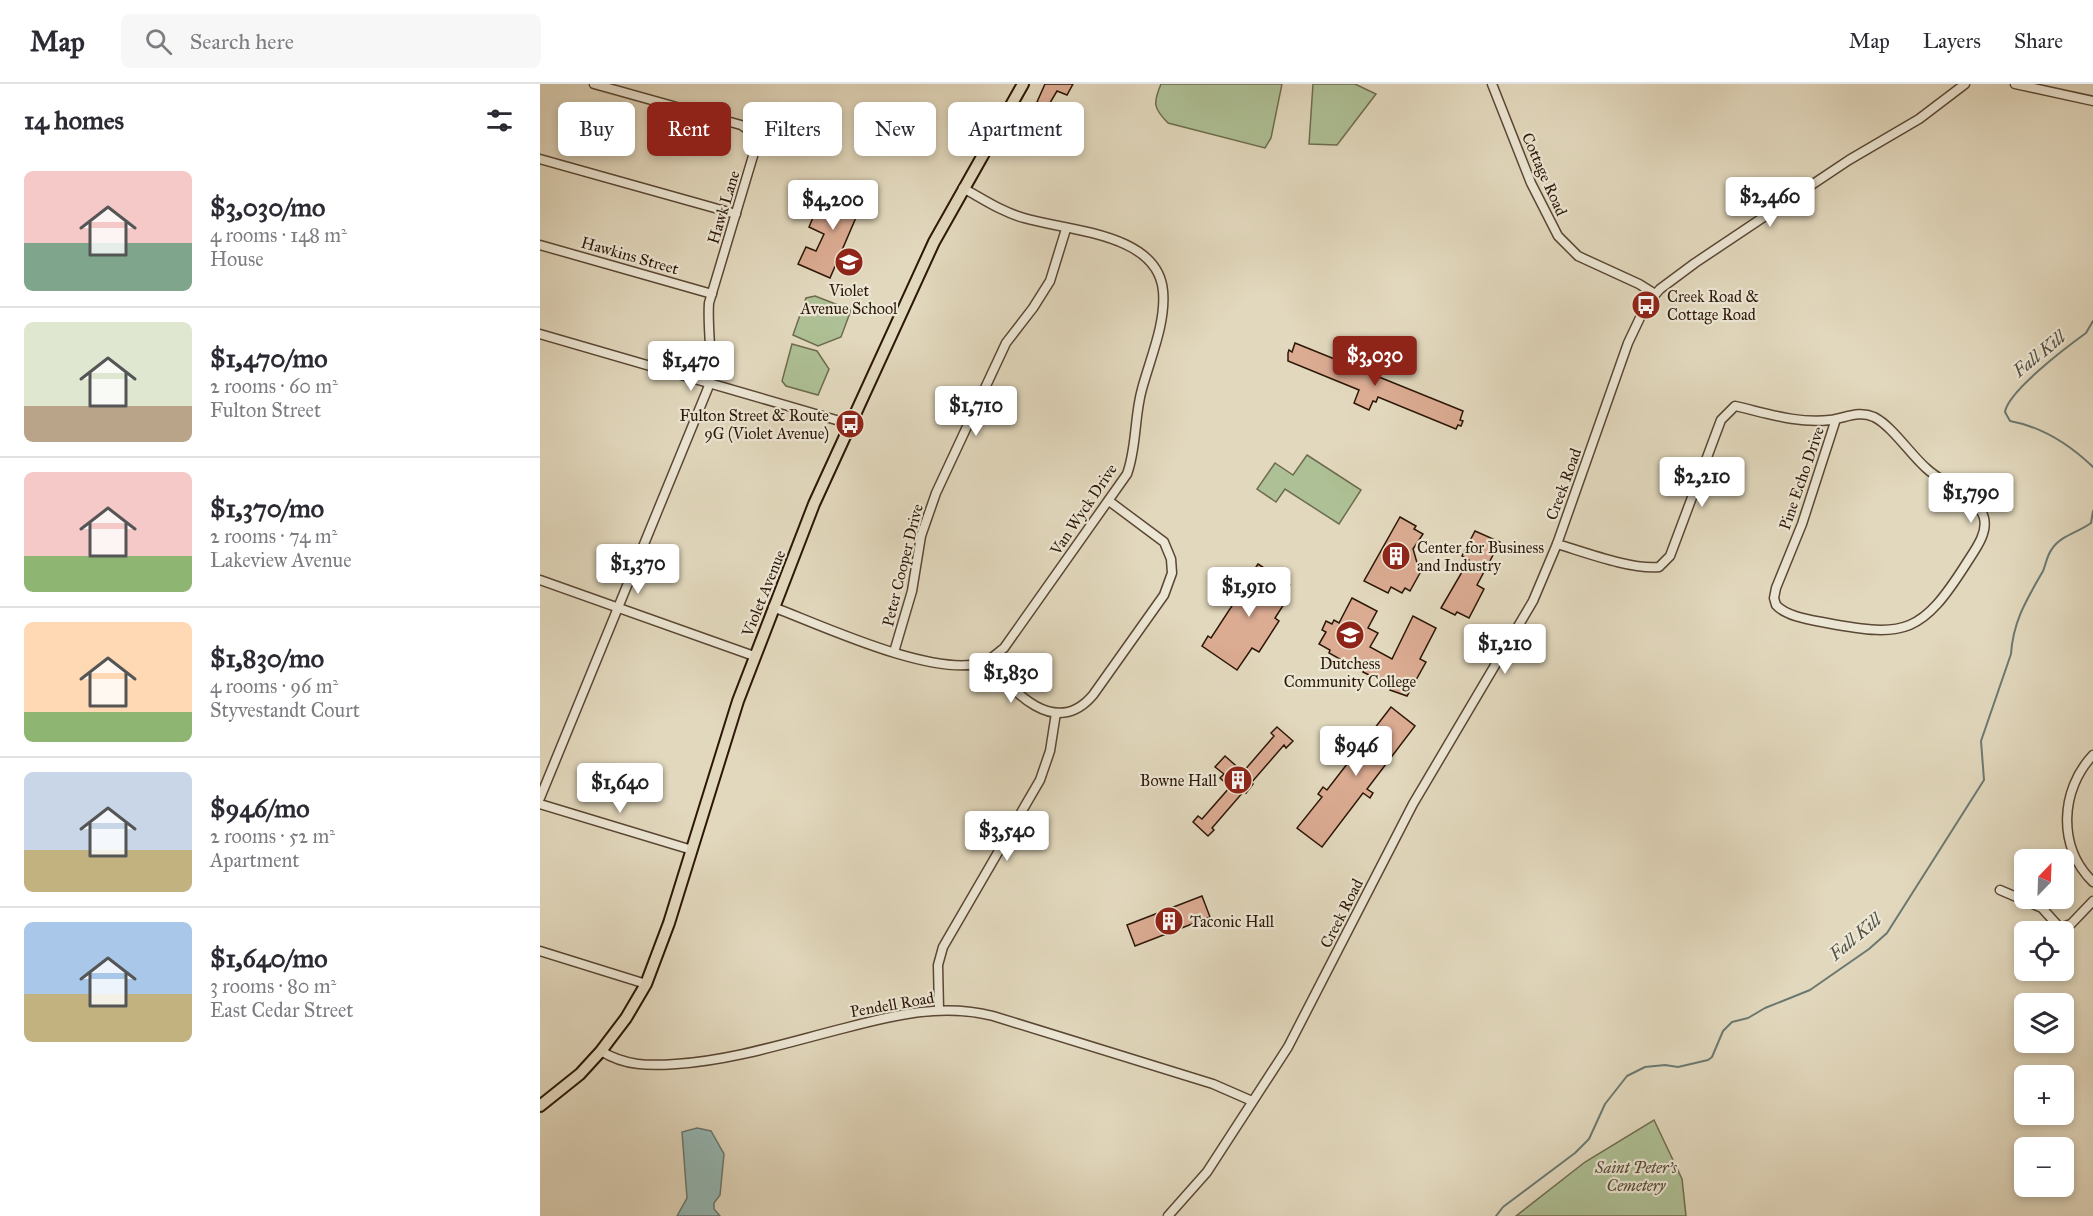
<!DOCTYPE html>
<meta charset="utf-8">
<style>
body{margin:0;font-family:"IM FELL Great Primer",serif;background:#f7f7f7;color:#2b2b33;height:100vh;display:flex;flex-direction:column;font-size:22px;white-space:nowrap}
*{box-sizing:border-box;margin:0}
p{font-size:20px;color:#7c7c81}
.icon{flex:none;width:33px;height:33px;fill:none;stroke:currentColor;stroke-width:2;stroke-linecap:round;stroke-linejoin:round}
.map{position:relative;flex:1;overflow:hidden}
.details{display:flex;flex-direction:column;background:#fff;width:540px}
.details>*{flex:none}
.guide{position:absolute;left:18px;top:18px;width:570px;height:54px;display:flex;gap:12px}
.needle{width:39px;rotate:23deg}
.tools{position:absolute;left:1474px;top:765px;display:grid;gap:12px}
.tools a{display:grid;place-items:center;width:60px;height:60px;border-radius:9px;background:#fff;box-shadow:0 3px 9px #0003;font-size:30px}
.price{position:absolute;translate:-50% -51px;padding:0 14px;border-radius:6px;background:#fff;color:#222;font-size:20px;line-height:39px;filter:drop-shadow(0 2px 3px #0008)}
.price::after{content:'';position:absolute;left:50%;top:36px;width:18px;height:14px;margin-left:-9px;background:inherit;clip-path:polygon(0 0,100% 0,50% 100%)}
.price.selected{background:#8f2418;color:#fff}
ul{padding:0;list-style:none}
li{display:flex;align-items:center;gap:18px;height:150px;padding:0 24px}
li+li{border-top:2px solid #e1e1e2}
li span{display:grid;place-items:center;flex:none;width:168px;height:120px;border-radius:9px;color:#555}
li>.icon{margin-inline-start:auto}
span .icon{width:72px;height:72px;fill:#fffc;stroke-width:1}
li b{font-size:26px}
h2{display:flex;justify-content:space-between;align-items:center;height:72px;padding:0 24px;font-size:26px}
.tag{padding:0 21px;border-radius:9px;background:#fff;box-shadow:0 3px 9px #0003;font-size:21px;line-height:54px}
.tag.selected{background:#8f2418;color:#fff}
header{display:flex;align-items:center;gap:36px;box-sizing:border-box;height:84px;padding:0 30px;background:#fff;border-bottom:2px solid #e1e1e2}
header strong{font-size:28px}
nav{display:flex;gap:33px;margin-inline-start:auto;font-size:21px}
.search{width:420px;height:54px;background:#f7f7f7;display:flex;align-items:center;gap:15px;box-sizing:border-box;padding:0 21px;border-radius:9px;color:#7c7c81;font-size:22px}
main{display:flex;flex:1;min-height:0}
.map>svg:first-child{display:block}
.green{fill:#aec095;stroke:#6d6c4e;stroke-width:1.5}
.water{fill:#95b9b6;stroke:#6b7870;stroke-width:1.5}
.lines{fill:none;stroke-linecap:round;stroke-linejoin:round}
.stream{stroke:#6b7870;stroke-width:2}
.building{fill:#dbab92;stroke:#2c1707;stroke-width:1.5}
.minor-casing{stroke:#5a4734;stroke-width:11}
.major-casing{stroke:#2c1707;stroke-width:14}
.minor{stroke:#ece6d4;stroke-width:8}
.major{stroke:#e2d8bd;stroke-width:10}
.labels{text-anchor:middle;stroke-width:4.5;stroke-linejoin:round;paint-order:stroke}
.street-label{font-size:16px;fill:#2c1707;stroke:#ece6d4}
.poi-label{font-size:16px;fill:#2c1707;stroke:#ece6d4;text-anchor:start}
.park-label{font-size:16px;font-style:italic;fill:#534a32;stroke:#ece6d4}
.water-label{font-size:18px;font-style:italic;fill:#515044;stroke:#ece6d4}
</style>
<header>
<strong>Map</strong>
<div class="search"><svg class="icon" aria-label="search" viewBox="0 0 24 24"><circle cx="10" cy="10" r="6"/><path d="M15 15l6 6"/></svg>Search here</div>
<nav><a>Map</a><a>Layers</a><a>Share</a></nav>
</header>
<main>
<section class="details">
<h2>14 homes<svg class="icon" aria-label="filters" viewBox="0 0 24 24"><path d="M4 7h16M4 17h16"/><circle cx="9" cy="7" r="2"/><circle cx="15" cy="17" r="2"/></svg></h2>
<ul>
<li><span style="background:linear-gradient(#f6c9c9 60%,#7fa58c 0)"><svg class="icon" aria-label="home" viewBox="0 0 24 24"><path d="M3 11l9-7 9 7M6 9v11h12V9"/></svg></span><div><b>$3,030/mo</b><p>4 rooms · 148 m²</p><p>House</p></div></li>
<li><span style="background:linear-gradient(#dfe7d0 70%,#b9a48a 0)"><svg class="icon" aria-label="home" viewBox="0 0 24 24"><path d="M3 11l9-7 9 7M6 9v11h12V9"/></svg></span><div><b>$1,470/mo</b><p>2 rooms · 60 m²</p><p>Fulton Street</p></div></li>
<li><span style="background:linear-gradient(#f6c9c9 70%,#8fb573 0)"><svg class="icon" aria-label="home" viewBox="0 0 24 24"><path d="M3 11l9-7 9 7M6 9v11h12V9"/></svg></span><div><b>$1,370/mo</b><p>2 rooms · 74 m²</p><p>Lakeview Avenue</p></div></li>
<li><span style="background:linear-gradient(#ffd9b3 75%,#8fb573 0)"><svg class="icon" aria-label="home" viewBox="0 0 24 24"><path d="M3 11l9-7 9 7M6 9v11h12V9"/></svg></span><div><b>$1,830/mo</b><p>4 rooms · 96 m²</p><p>Styvestandt Court</p></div></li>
<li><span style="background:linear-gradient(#c9d6e8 65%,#c2b280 0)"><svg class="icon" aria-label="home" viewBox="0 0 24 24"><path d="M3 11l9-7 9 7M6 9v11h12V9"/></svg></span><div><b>$946/mo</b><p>2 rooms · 52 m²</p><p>Apartment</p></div></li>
<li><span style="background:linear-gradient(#a9c7e8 60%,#c2b280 0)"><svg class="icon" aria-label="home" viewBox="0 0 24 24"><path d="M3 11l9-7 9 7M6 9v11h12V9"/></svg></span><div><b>$1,640/mo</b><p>3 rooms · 80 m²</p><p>East Cedar Street</p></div></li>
</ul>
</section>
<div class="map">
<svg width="1553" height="1132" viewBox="0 0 1553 1132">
<rect width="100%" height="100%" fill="#e2d8bd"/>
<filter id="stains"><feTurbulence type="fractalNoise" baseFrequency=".00333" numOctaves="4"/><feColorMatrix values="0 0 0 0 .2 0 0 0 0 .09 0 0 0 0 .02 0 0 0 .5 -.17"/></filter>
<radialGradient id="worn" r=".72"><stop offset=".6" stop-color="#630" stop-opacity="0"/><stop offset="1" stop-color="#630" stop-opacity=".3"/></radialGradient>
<g class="green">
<path d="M621,0h121l-11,54 -6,10 -97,-25c-15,-15 -15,-20 -7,-39z"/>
<path d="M773,0h42l21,10 -39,51 -28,-1z"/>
<path d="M275,212l36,14 -10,27 -23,9 -25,-11 13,-37z"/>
<path d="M252,260l25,7 12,18 -11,26 -32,-9 -4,-5z"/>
<path d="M767,371l54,35 -22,34 -54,-35 -9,13 -19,-13 18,-26 18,12z"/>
<path d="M1114,1036l28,59 4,37h-170l69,-54z"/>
</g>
<path class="water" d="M157,1044l14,3 13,23 -4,41 -6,8v6l6,7h-43l10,-18 -5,-66z"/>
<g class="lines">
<g class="stream">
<path d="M1553,237l-7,12c-18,13 -78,58 -81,79l5,9c33,6 59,23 83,46"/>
<path d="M956,1132l7,-9 72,-54 14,-14 16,-35 22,-28 18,-9 20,-2 13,2 30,-7 4,-3 11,-26 9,-9 16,-4 17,-10 45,-18 59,-41 18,-16 97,-153 -3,-39 30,-87c2,-33 16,-55 32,-83 3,-7 4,-16 9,-22 8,-13 27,-17 39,-26l2,-12"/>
</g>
</g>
<g class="building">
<path d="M505,0h28l-6,11 -10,-4 -10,17 -10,-6z"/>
<path d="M306,100l21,8 -37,86 -32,-14 8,-17 10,4 8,-17 -15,-7 10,-24 15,6z"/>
<path d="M755,259l168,68 -3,9 3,1 -2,5 -3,-1 -2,4 -78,-32 -2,5 -3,-1 -4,9 -15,-7 5,-13 -71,-29v-8l1,-3 3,2z"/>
<path d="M860,433l16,9 -2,3 9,5 -10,15 7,24 -10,18 -5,-3 -3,5 -11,-6 -3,6 -24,-12z"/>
<path d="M935,447l25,11 -23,43 7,4 -15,29 -12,-6 -2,3 -14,-7 28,-48 -7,-4z"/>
<path d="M718,480l32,21 -9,12 5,4 -11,17 4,3 -20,31 -7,-4 -15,22 -35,-24 6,-10 3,2 32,-49 -6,-4 8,-12 5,3z"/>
<path d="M812,514l25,13 -9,17 10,5 -8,14 22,12 21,-43 23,12 -16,31 6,3 -19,34 -17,-6 2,-4 -29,-14 1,-3 -11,-6 -1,3 -23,-13 1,-3 -11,-6 7,-12 -4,-2 4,-9 6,3 2,-4 5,3z"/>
<path d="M851,623l24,19 -48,63 6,4 -3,5 -7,-5 -41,54 -25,-19 25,-31 -4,-3 5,-7 4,3z"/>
<path d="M737,643l16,14 -7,7 -2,-3 -33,38 2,1 -7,9 -2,-2 -32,37 2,2 -6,6 -15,-14 5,-6 4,3 28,-32 -10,-9 4,-4 -9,-7 10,-11 18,16 31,-36 -3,-3z"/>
<path d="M662,812l8,21 -75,29 -8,-21z"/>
</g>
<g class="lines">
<g class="minor-casing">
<g id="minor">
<path d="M952,0l39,99 27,53 20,20 61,28 16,10"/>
<path d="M1475,0l78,17"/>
<path d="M0,75l196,55"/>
<path d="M0,161l172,49"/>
<path d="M0,250l310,90"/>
<path d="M1017,460c27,8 75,26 102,23l11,-11 51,-136 14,-14c31,7 63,18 95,14 16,-2 28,-10 44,-3 18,9 36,37 52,51 14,14 54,31 58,50 4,16 -10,33 -18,46 -44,69 -60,74 -139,59 -15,-3 -40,-6 -51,-18l-2,-7 2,-10 26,-64 34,-105"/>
<path d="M0,496l214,76"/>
<path d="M233,523c50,19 159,70 208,56 9,-2 16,-10 23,-15l123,-174c10,-27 7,-57 15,-85 8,-30 24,-66 21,-98 -5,-58 -95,-60 -139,-73 -22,-6 -41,-19 -61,-30"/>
<path d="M354,568l18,-61 9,-55 15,-43 70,-150 27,-35 17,-27 16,-52"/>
<path d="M450,575c21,33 66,80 103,36l71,-100 8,-22 -1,-14 -7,-17 -55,-41"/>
<path d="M1553,671c-33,35 -36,92 0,127"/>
<path d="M0,714l168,-410c6,-28 -1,-57 1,-85l47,-157 -3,-13 -12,-8 -147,-41"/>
<path d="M0,720l152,46"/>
<path d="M1460,806l42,18 18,20 11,-4 22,-23"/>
<path d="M0,867l106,33"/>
<path d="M399,926l-1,-45 5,-18 97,-167 10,-29 6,-38"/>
<path d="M61,967c24,15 48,15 75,13 58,-4 113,-22 169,-36 49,-13 98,-25 148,-12l220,68 39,17"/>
<path d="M628,1132l39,-44 81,-125 125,-243 120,-203 24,-57 71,-201 18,-38 14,-16 35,-26 154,-103 70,-41 46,-35"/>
</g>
</g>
<g class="major-casing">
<path id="major" d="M0,1022l40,-32 21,-23 25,-33 20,-34 23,-61 69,-222 76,-197 120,-262 89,-158"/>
</g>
<use href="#minor" class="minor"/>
<use href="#major" class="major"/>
</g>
<defs>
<g id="school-disc" transform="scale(1.5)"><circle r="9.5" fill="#8f2418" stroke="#ece6d4"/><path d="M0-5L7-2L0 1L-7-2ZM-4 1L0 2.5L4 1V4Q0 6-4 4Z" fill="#fff"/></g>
<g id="bus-disc" transform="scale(1.5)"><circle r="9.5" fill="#8f2418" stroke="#ece6d4"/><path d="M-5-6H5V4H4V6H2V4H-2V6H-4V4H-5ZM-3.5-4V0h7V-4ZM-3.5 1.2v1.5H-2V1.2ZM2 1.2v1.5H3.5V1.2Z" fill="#fff"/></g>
<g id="building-disc" transform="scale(1.5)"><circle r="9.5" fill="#8f2418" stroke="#ece6d4"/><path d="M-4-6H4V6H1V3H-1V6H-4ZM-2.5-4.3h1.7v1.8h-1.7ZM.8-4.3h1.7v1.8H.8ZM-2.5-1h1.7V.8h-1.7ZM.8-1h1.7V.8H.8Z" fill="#fff"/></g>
<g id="university-disc" transform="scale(1.5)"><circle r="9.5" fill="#8f2418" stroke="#ece6d4"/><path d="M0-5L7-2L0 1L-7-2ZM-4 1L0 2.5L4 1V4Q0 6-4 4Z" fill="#fff"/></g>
</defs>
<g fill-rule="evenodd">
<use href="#school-disc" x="309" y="178"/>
<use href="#bus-disc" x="1106" y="221"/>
<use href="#bus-disc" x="310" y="340"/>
<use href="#building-disc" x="856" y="472"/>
<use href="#university-disc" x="810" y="551"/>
<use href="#building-disc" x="698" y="696"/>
<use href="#building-disc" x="629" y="837"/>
</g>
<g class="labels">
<g class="street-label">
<text transform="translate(1005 90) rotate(66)" y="6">Cottage Road</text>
<text transform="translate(183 123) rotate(-73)" y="6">Hawk Lane</text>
<text transform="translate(90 171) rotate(16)" y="6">Hawkins Street</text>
<text transform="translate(1261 394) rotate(-71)" y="6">Pine Echo Drive</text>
<text transform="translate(1023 400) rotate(-70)" y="6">Creek Road</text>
<text transform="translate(543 425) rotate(-56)" y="6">Van Wyck Drive</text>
<text transform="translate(362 481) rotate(-76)" y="6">Peter Cooper Drive</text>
<text transform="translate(223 509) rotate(-68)" y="6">Violet Avenue</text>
<text transform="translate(801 829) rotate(-63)" y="6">Creek Road</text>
<text transform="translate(352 920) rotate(-10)" y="6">Pendell Road</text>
</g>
<g class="poi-label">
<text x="309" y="212" text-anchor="middle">Violet<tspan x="309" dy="18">Avenue School</tspan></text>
<text x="1127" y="218">Creek Road &amp;<tspan x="1127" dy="18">Cottage Road</tspan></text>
<text x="289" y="337" text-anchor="end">Fulton Street &amp; Route<tspan x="289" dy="18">9G (Violet Avenue)</tspan></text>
<text x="877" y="469">Center for Business<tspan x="877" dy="18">and Industry</tspan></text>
<text x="810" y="585" text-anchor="middle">Dutchess<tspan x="810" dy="18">Community College</tspan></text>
<text x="677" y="702" text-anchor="end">Bowne Hall</text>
<text x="650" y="843">Taconic Hall</text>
</g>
<g class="park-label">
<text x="1096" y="1089">Saint Peter's<tspan x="1096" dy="18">Cemetery</tspan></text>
</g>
<g class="water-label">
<text transform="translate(1499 270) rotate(-39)" y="6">Fall Kill</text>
<text transform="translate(1315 853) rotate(-40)" y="6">Fall Kill</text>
</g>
</g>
<rect width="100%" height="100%" filter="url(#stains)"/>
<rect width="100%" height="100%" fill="url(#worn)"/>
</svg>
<div class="tools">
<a><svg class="needle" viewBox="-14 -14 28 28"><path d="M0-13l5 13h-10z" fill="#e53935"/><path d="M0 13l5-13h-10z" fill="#7c7c81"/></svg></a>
<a><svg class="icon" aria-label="locate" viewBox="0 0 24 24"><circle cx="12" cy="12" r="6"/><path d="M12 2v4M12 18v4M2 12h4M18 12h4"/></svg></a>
<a><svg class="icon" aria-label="layers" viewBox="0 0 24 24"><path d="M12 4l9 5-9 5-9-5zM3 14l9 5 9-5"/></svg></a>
<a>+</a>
<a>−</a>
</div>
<b class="price" style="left:1230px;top:144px">$2,460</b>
<b class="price" style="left:293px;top:147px">$4,200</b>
<b class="price selected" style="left:835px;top:303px">$3,030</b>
<b class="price" style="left:151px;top:308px">$1,470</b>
<b class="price" style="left:436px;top:353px">$1,710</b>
<b class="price" style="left:1162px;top:424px">$2,210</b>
<b class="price" style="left:1431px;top:440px">$1,790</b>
<b class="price" style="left:98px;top:511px">$1,370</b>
<b class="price" style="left:709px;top:534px">$1,910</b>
<b class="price" style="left:965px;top:591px">$1,210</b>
<b class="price" style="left:471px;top:620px">$1,830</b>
<b class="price" style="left:816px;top:693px">$946</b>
<b class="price" style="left:80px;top:730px">$1,640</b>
<b class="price" style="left:467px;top:778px">$3,540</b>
<div class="guide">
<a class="tag">Buy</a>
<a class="tag selected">Rent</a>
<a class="tag">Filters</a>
<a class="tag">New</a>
<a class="tag">Apartment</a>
</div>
</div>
</main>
